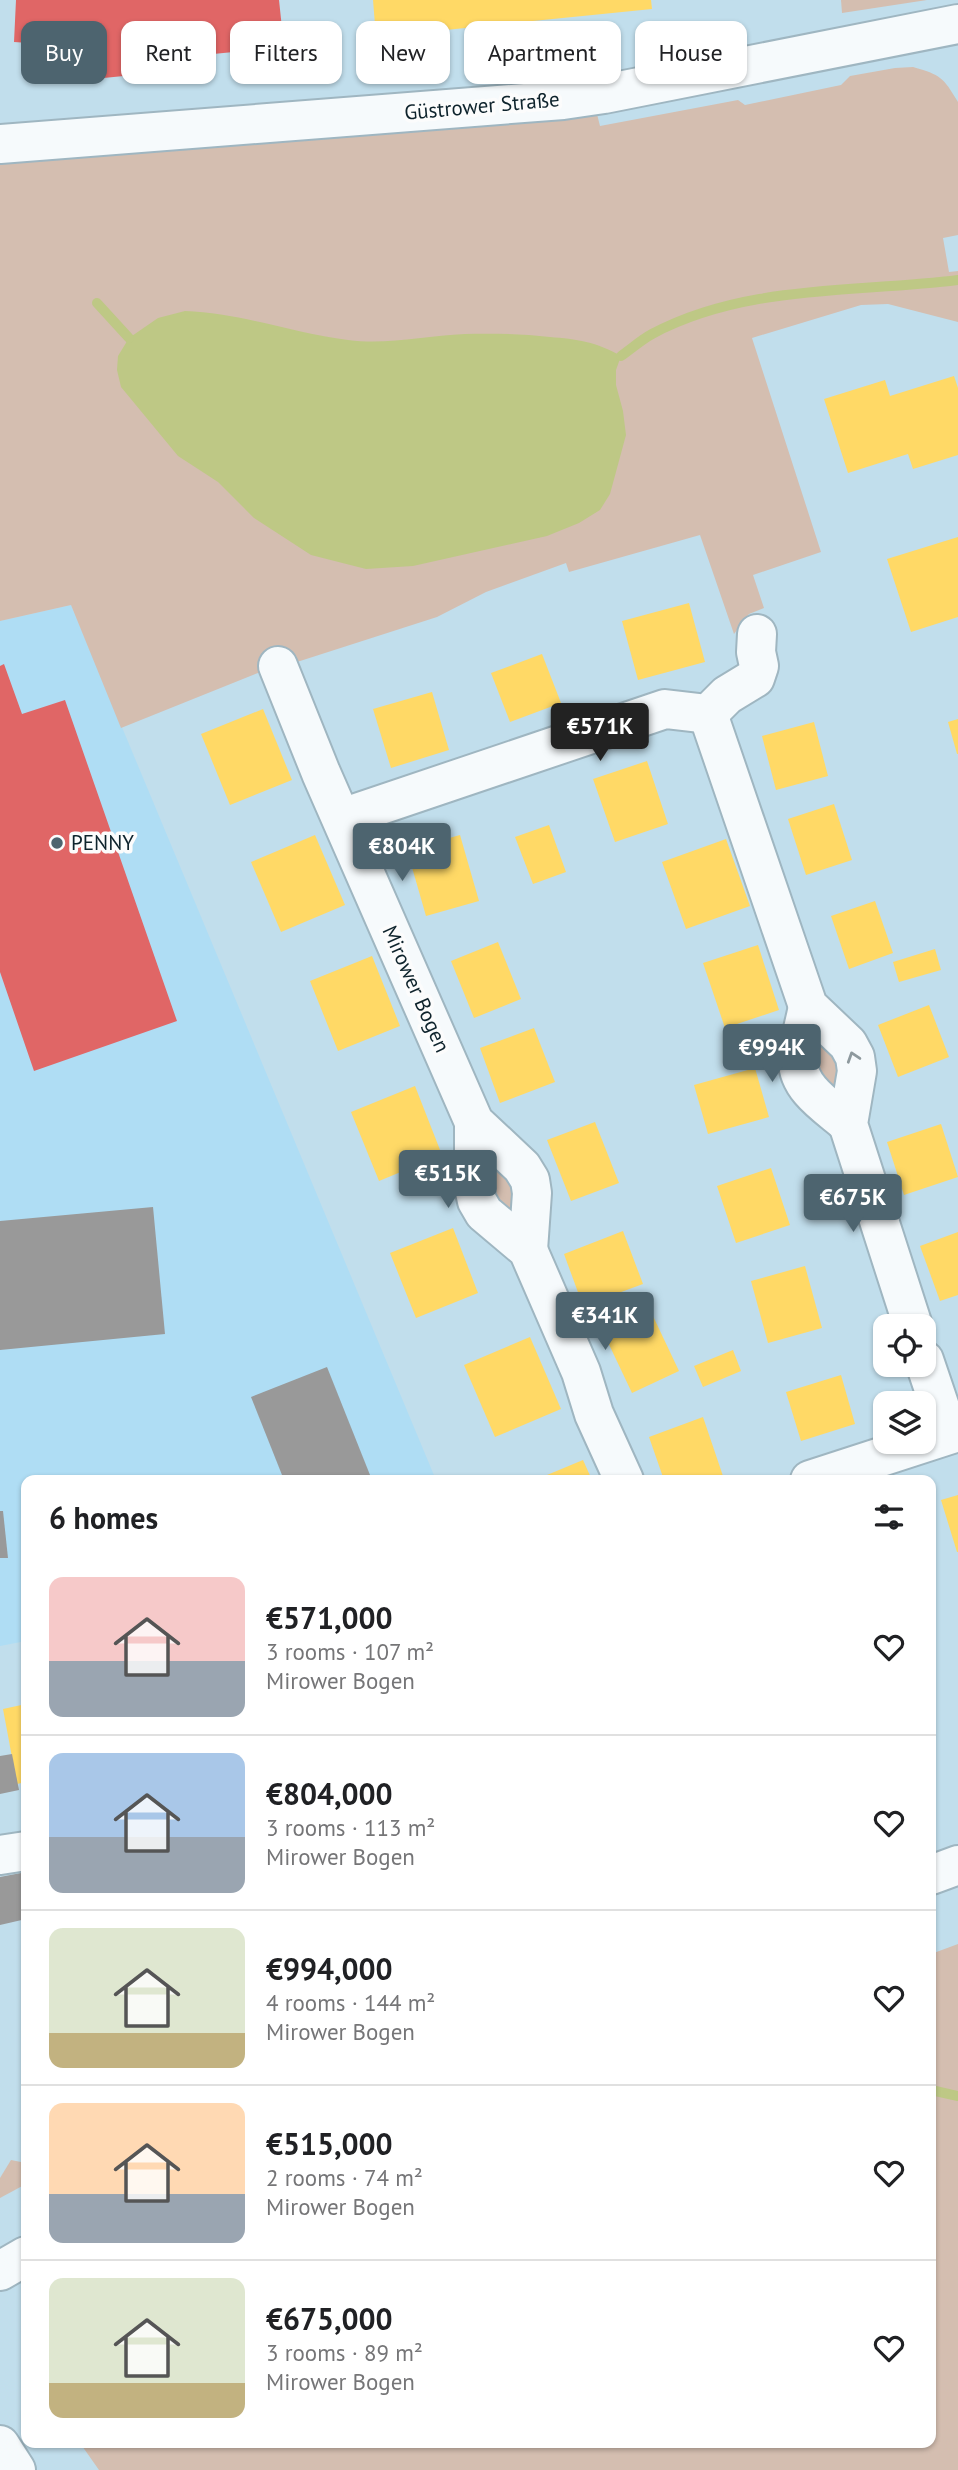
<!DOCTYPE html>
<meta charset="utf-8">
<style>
body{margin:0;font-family:"PT Sans",sans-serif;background:#f6f6f6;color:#202124;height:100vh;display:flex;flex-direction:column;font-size:26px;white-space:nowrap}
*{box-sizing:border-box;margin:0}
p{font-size:23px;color:#757577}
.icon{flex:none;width:38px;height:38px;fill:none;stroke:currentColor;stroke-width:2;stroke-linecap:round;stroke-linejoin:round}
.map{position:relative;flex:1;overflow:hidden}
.side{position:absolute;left:21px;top:1475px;width:915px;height:973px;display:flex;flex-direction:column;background:#fff;border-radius:14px;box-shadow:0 2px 5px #0004}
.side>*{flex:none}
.guide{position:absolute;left:21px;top:21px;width:917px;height:63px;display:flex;gap:14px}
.tools{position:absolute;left:873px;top:1314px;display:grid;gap:14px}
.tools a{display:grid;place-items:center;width:63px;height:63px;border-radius:14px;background:#fff;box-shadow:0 2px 5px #0004;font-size:35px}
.price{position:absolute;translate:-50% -60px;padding:0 16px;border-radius:7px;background:#4d646f;color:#fff;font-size:23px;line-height:46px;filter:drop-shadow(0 2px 4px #0008)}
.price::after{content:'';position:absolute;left:50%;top:42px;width:21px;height:16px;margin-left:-10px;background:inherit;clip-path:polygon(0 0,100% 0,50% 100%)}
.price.selected{background:#222;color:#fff}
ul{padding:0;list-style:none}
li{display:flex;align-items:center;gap:21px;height:175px;padding:0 28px}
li+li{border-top:2px solid #e0e0e0}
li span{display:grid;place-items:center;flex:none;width:196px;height:140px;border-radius:14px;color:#555}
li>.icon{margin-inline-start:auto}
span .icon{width:84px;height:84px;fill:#fffc;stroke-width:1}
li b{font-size:30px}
h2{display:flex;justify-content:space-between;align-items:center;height:84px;padding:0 28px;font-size:30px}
.pill{padding:0 24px;border-radius:14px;background:#fff;box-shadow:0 2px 5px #0004;font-size:24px;line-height:63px}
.pill.selected{background:#4d646f;color:#fff}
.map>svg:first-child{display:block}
.built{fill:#afddf4}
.green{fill:#d4beb0}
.water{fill:#bec885}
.homes{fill:#ffd966}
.shops{fill:#e06666}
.industry{fill:#999}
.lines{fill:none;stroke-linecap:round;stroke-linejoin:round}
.stream{stroke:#bec885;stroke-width:10}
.minor-casing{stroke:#9fb6c1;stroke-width:42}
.secondary-casing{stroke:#9fb6c1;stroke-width:42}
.minor{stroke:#f6fafc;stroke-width:38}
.secondary{stroke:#f6fafc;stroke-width:38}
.oneway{stroke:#8e999e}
.poi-dot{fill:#4d646f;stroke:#fcfcfc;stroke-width:2.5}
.labels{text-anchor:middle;stroke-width:7;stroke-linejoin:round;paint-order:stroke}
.street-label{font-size:21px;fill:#0e232c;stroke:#fcfcfc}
.poi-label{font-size:21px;fill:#0e232c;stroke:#fcfcfc;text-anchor:start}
</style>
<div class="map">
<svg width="958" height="2470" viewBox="0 0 958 2470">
<rect width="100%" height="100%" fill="#c1deec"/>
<path class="built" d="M71,605l365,875h-410v161l-26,5v-1025z"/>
<g class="green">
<path d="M841,0h86l-85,13z"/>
<path d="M913,67c28,8 30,10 45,35v133l-15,3 6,34 9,-1v51l-70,-18 -27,1 -109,33 69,214 -68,23 11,33 -15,6 -15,20 -34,-99 -131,37 -3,-9 -80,29 -49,25 -140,45 -34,9 -142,57 -50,-123 -71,16v-459l503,-37 94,-11 3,12 138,-26 7,5 96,-20 9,-9 45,-8z"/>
<path d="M818,1034l18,14 9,26 -8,19 -17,-10 -8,-27z"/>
<path d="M491,1160l19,13 10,26 -6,19c-27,-15 -30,-28 -23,-58z"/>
<path d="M958,1944v526h-859l-19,-27h851v-489z"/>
<path d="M11,2160l15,3v21l-26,14v-20z"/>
</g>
<path class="water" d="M185,311c56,2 108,22 163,29 39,5 77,-4 117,-6 28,-1 56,0 85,3 26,2 47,5 71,19l-5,14v15l7,26 3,24 -16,59 -10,16 -21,13 -32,13 -134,30 -47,3 -55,-14 -57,-37 -36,-36 -40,-26 -57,-69 -4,-17 1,-14 11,-18 29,-20z"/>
<g class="homes">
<path d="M373,0h278l1,9 -276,28z"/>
<path d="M954,376l4,12v67l-45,14 -5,-15 -60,19 -24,-74 61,-19 5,16z"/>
<path d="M958,537v80l-47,15 -24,-73z"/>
<path d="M689,603l16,59 -67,18 -16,-59z"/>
<path d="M542,654l19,49 -51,19 -19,-49z"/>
<path d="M432,692l17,58 -58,18 -18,-59z"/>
<path d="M263,709l29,71 -62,25 -29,-71z"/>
<path d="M958,719v35h-1l-9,-32z"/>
<path d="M814,722l14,54 -52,14 -14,-54z"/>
<path d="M647,761l21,63 -53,18 -22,-63z"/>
<path d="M834,804l18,56 -46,15 -18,-56z"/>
<path d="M549,825l17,47 -33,12 -18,-47z"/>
<path d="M315,835l30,70 -64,27 -30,-70z"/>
<path d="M460,835l19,66 -53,15 -19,-66z"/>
<path d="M726,839l24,67 -64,23 -24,-67z"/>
<path d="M875,901l18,52 -44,16 -18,-53z"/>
<path d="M498,942l23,57 -47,19 -23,-57z"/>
<path d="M758,945l21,65 -54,18 -22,-65z"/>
<path d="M935,949l6,21 -42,12 -6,-20z"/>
<path d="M372,956l28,70 -62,25 -28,-70z"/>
<path d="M929,1005l20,52 -51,20 -20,-52z"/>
<path d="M534,1028l21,54 -55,21 -20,-55z"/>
<path d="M755,1068l14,49 -61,17 -14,-49z"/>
<path d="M415,1086l27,69 -63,26 -28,-69z"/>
<path d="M595,1122l24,61 -48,18 -24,-61z"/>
<path d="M941,1124l17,53 -54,18 -17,-53z"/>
<path d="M771,1168l19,57 -54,18 -19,-57z"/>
<path d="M453,1228l25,65 -62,25 -26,-65z"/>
<path d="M623,1231l20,53 -60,22 -19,-52z"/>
<path d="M958,1232v63l-18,6 -20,-55z"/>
<path d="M805,1266l17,62 -54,15 -17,-62z"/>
<path d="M652,1314l27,57 -47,22 -27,-57z"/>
<path d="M530,1337l31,72 -66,28 -31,-72z"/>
<path d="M733,1350l8,21 -38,16 -9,-21z"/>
<path d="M841,1375l14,49 -54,17 -15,-49z"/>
<path d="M703,1417l21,62 -60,1 -15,-43z"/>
<path d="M583,1460l9,20h-57z"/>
<path d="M958,1495v57h-1l-16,-52z"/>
<path d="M26,1704v78l-9,2 -14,-75z"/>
</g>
<g class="shops">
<path d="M16,0h263l5,47 -141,14 1,13 -91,9 -1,-14 -18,-7 -5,-19 -15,-1z"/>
<path d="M4,664l18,50 43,-14 112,321 -143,50 -34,-99v-306z"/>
</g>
<g class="industry">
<path d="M153,1207l12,127 -165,16v-129z"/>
<path d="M327,1367l45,113h-88l-33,-83z"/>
<path d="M0,1511h3l5,47h-8z"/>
<path d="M12,1754l7,36 -19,4v-38z"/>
<path d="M26,1872v47l-26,6v-48z"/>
</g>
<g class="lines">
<g class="stream">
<path d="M97,303l32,35"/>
<path d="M621,356c10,-7 20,-16 31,-22 94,-50 203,-41 306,-54"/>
<path d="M931,2090l27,6"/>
</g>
<g class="minor-casing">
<g id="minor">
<path d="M0,144l563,-44 41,-6 354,-70"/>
<path d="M278,666l43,107 153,349 48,45 8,13 2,13 -4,57"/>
<path d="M708,714l100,292 40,38 7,13 2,14 -9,53 65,202"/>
<path d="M342,818l323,-109 43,5 19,-19 28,-17 4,-12 -3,-14 1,-18"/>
<path d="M808,1006c-3,18 -10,37 -10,55 0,28 31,46 50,63"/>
<path d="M474,1122v65l3,14 7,12 44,37 53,122 13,42 30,66"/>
<path d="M924,1360l25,74"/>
<path d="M810,1480l148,-48"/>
<path d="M0,1855l26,-4"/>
<path d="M0,2445l16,25"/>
</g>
</g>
<g class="secondary-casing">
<g id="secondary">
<path d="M931,1875l27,-10"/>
<path d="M0,2271l26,-15"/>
</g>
</g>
<use href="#minor" class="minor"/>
<use href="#secondary" class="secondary"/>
</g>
<defs><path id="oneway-chevron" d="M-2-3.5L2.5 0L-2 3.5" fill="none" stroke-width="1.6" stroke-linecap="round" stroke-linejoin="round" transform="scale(1.75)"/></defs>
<use class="oneway" href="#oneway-chevron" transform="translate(853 1057) rotate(-108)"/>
<circle class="poi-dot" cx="57" cy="843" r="7"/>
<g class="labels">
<g class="street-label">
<text transform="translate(482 106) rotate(-5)" y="7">Güstrower Straße</text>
<text transform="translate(416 989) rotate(66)" y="7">Mirower Bogen</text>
</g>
<g class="poi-label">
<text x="71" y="850">PENNY</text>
</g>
</g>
</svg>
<div class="tools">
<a><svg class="icon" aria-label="locate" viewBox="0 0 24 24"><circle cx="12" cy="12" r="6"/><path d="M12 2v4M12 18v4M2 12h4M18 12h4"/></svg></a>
<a><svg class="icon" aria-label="layers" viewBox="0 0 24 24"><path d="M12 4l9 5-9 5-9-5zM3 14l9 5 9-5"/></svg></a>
</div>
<b class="price selected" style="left:600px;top:763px">€571K</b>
<b class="price" style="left:402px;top:883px">€804K</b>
<b class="price" style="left:772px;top:1084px">€994K</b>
<b class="price" style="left:448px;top:1210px">€515K</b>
<b class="price" style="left:853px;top:1234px">€675K</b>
<b class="price" style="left:605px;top:1352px">€341K</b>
<div class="guide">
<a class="pill selected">Buy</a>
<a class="pill">Rent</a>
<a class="pill">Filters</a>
<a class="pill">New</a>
<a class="pill">Apartment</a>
<a class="pill">House</a>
</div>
<section class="side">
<h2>6 homes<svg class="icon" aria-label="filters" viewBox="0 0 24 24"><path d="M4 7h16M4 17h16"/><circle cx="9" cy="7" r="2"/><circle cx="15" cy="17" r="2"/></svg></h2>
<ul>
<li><span style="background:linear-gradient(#f6c9c9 60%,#9aa5b1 0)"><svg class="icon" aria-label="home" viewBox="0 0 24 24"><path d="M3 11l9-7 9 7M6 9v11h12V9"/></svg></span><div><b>€571,000</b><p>3 rooms · 107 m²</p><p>Mirower Bogen</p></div><svg class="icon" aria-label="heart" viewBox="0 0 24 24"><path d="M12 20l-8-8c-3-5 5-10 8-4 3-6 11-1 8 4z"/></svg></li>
<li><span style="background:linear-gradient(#a9c7e8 60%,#9aa5b1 0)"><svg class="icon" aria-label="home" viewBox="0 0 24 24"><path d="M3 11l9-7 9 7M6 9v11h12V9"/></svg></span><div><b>€804,000</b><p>3 rooms · 113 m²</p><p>Mirower Bogen</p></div><svg class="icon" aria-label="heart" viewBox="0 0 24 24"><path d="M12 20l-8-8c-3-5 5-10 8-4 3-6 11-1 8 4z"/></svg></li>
<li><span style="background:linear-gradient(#dfe7d0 75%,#c2b280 0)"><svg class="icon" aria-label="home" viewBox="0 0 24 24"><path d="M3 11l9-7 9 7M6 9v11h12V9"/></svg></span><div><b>€994,000</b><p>4 rooms · 144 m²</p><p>Mirower Bogen</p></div><svg class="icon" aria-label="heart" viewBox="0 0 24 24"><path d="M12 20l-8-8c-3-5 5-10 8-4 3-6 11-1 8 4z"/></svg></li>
<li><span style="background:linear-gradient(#ffd9b3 65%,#9aa5b1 0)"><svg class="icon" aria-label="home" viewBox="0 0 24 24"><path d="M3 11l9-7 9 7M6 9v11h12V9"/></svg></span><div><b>€515,000</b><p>2 rooms · 74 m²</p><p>Mirower Bogen</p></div><svg class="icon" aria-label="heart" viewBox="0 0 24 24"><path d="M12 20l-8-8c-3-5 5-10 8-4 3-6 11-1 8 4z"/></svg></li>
<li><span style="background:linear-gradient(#dfe7d0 75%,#c2b280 0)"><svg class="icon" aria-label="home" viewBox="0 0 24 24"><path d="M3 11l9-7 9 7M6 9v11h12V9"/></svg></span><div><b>€675,000</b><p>3 rooms · 89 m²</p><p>Mirower Bogen</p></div><svg class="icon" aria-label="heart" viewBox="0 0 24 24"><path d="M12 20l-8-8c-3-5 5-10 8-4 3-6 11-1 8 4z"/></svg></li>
</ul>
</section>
</div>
